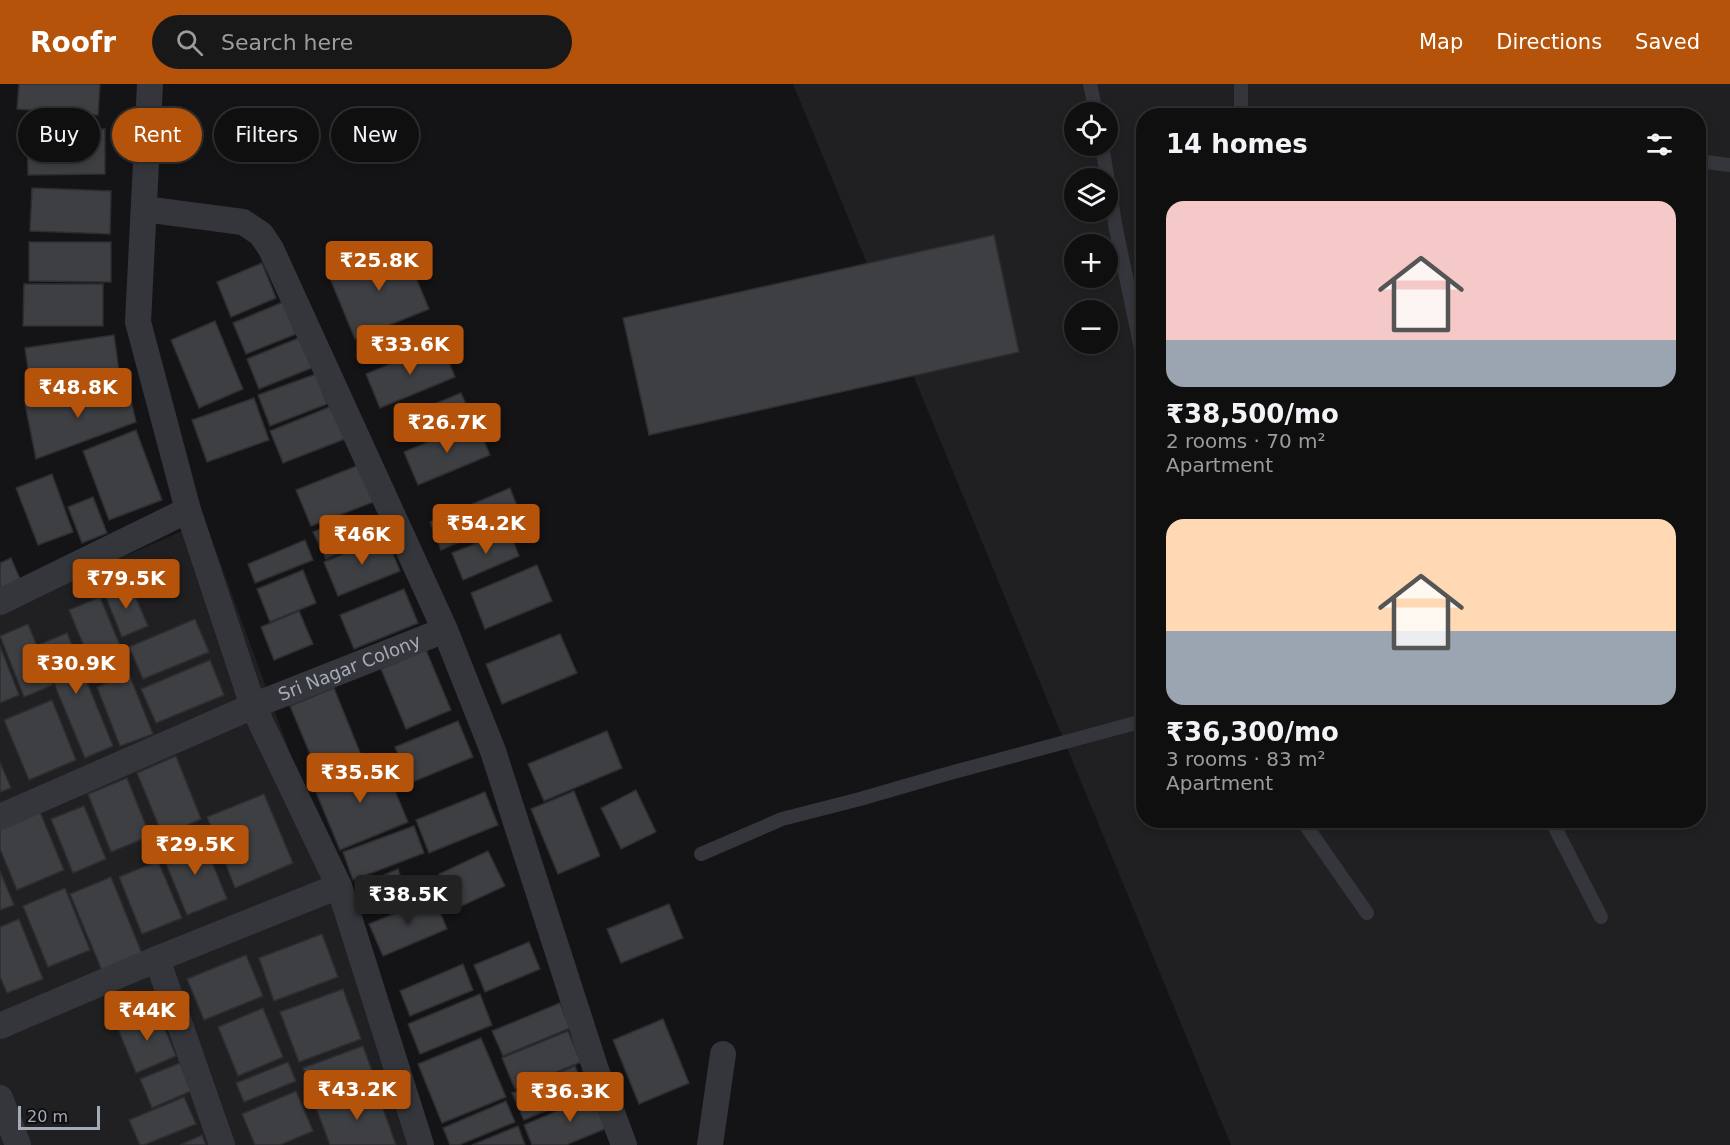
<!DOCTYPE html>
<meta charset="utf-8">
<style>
body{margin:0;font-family:"DejaVu Sans",sans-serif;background:#181819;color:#f1f3f6;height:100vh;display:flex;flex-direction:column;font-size:22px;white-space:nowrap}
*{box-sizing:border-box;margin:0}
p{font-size:20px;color:#9b9c9f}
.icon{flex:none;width:33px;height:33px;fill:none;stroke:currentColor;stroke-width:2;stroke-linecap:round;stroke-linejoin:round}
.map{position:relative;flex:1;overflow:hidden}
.drawer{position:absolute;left:1136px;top:24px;width:570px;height:720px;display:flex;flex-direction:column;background:#0f0f10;border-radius:24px;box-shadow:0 3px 9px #0003,0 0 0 2px #2f2f30}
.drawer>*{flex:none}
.guide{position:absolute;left:18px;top:24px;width:570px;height:54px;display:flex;gap:12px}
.fabs{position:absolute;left:1064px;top:18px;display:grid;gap:12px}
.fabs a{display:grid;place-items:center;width:54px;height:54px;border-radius:50%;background:#0f0f10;box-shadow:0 3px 9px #0003,0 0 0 2px #2f2f30;font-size:30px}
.scale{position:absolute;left:18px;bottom:15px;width:82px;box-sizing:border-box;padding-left:6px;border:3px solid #a4abb7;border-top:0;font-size:16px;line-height:21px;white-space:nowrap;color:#a4abb7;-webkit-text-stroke:4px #0f0f11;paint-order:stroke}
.price{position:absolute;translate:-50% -51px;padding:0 14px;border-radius:6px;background:#b45309;color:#fff;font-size:20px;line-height:39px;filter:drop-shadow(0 2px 3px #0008)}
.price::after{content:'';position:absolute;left:50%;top:36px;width:18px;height:14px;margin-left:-9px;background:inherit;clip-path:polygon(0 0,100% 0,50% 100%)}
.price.current{background:#222;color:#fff}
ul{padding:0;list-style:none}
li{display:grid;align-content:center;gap:12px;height:318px;padding:0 30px}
li span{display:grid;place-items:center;height:186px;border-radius:18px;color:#555}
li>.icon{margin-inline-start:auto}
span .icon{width:108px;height:108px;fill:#fffc;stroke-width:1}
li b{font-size:26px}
h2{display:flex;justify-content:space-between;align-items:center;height:72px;padding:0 30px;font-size:26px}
.pill{padding:0 21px;border-radius:27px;background:#0f0f10;box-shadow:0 3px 9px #0003,0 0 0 2px #2f2f30;font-size:21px;line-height:54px}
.pill.current{background:#b45309;color:#fff}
header{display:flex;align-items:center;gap:36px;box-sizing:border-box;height:84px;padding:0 30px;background:#b45309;color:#fff}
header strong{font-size:28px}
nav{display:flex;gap:33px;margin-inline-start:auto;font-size:21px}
.search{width:420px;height:54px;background:#181819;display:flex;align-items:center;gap:15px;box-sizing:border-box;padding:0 21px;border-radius:33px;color:#9b9c9f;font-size:22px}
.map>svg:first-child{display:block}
.built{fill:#202023;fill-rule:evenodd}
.building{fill:#3e3f43;stroke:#2e2e32;stroke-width:1.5}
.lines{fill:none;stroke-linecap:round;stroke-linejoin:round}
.service{stroke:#34363b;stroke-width:14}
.minor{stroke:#34363b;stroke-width:26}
.labels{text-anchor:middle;stroke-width:4.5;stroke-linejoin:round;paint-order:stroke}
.street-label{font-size:18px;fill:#a4abb7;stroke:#0f0f11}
</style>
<header>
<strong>Roofr</strong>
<div class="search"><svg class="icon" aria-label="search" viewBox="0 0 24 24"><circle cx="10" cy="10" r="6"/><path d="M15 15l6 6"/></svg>Search here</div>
<nav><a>Map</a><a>Directions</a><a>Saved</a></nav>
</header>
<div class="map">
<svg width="1730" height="1061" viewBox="0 0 1730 1061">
<rect width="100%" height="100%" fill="#141416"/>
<g class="built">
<path d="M793,0h937v1061h-499zM1074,28h33v34h-33zM1143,32h555v704h-555zM1074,94h33v34h-33zM1074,160h33v34h-33zM1074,226h33v34h-33z"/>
<path d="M205,437l135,368 93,256h-433v-534z"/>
</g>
<g class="building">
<path d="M19,0h81l-2,31 -81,-6z"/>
<path d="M105,45v45l-77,1 -1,-45z"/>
<path d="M32,104l79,3 -1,43 -80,-3z"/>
<path d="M994,151l25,117 -370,83 -26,-117z"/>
<path d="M29,158h82v40l-82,-1z"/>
<path d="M403,162l26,63 -74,30 -26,-63z"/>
<path d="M262,179l14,35 -45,19 -14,-35z"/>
<path d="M24,200h79v42h-80z"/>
<path d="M283,218l13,32 -50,20 -13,-31z"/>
<path d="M215,237l28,68 -44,19 -28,-68z"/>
<path d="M114,251l6,43 -89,12 -6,-42z"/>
<path d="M301,253l13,30 -55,22 -12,-30z"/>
<path d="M441,259l14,34 -75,31 -14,-34z"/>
<path d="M316,290l11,30 -57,22 -12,-31z"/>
<path d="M128,303l8,35 -100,37 -11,-55z"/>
<path d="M461,309l8,18 -64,27 -7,-19z"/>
<path d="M254,314l15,42 -62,22 -15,-42z"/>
<path d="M337,320l13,33 -67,26 -13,-32z"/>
<path d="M476,338l14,33 -72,30 -14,-33z"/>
<path d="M136,346l26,70 -53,20 -26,-69z"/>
<path d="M364,379l17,36 -70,27 -15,-36z"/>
<path d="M52,390l21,58 -35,13 -22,-57z"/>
<path d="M510,404l11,28 -80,34 -11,-28z"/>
<path d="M93,413l14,36 -25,10 -14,-36z"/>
<path d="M347,433l12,27 -33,15 -13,-27z"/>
<path d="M509,446l10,26 -56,24 -11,-27z"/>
<path d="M386,452l14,35 -62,25 -14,-34z"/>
<path d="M305,456l8,20 -58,23 -7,-19z"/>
<path d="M11,474l13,30 -24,10v-35z"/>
<path d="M537,481l15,36 -67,28 -14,-36z"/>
<path d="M303,486l13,33 -46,19 -13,-33z"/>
<path d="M129,498l19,44 -26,11 -18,-44z"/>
<path d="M404,505l14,34 -64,26 -14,-34z"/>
<path d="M100,513l26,63 -31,13 -26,-63z"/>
<path d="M299,527l14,33 -39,16 -13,-33z"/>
<path d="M195,535l14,33 -66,27 -14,-32z"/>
<path d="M28,540l25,61 -29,12 -24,-61z"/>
<path d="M67,549l46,113 -28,12 -47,-113z"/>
<path d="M560,550l17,39 -75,31 -16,-40z"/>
<path d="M0,562l19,49 -19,8z"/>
<path d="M426,566l25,60 -45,19 -25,-60z"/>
<path d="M210,576l14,35 -68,28 -15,-34z"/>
<path d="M129,590l24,60 -33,12 -23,-59z"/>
<path d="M334,604l27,67 -43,18 -28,-67z"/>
<path d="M52,616l24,60 -47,20 -25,-60z"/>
<path d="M458,637l15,36 -63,26 -15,-36z"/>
<path d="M607,647l15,37 -78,33 -16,-37z"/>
<path d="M176,672l25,63 -38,17 -26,-63z"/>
<path d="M381,673l27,65 -68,28 -27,-65z"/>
<path d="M0,678l11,26 -11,4z"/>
<path d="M127,694l23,58 -39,16 -23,-58z"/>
<path d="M636,706l20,42 -35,17 -20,-41z"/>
<path d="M574,707l26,65 -42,18 -27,-65z"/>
<path d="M485,708l13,33 -69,28 -13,-33z"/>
<path d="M264,710l29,69 -58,25 -28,-71z"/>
<path d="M84,722l22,53 -33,14 -22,-54z"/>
<path d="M40,728l24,58 -47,20 -17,-41v-21z"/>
<path d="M414,742l10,27 -71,27 -10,-28z"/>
<path d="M202,753l25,62 -40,16 -25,-61z"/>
<path d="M488,767l17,35 -50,23 -16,-35z"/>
<path d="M158,777l24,57 -40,16 -23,-57z"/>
<path d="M398,785l6,17 -32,13 -7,-16z"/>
<path d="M0,787l14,34 -14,5z"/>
<path d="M111,793l32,79 -40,17 -33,-79z"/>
<path d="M65,804l25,62 -42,17 -25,-61z"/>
<path d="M434,813l13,32 -64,27 -14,-32z"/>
<path d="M669,820l14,34 -62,25 -14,-34z"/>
<path d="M19,835l24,60 -36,14 -7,-16v-50z"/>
<path d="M322,850l16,43 -64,24 -15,-43z"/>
<path d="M529,858l11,27 -55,23 -11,-27z"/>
<path d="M246,871l17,41 -59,24 -17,-41z"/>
<path d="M463,880l10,26 -63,26 -10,-25z"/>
<path d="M343,905l18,50 -62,23 -19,-50z"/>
<path d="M480,910l12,31 -72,29 -12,-30z"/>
<path d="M560,919l10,25 -67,28 -11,-25z"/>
<path d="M263,924l20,49 -45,19 -20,-49z"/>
<path d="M158,928l18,44 -40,17 -18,-44z"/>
<path d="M663,935l26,64 -50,21 -26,-64z"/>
<path d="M568,947l13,31 -66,27 -13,-31z"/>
<path d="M481,954l25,59 -64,26 -24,-59z"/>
<path d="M363,962l12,33 -61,22 -11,-33z"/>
<path d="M288,978l8,19 -52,21 -8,-19z"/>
<path d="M180,979l11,28 -39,17 -12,-29z"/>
<path d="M575,982l11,28 -62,26 -12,-27z"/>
<path d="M375,1002l21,59h-66l-14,-37z"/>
<path d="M296,1007l17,40 -33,14h-25l-13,-31z"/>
<path d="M599,1009l13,33 -46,19h-34l-8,-20z"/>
<path d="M184,1013l12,27 -52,21h-4l-11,-25z"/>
<path d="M506,1017l9,21 -56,23h-9l-7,-17z"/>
<path d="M518,1042l7,19h-53z"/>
<path d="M202,1051l4,10h-26z"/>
</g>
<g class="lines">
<g class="service">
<path d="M1090,0l6,28"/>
<path d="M1241,0v32"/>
<path d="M1102,62l14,83 27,129"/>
<path d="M1698,77l32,4"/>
<path d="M1302,736l65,93"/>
<path d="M1551,736l50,97"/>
<path d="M701,770l81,-35 78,-20 90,-26 193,-52"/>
</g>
<g class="minor">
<path d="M150,0l-12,238 50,188 65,196 86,180 82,259"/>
<path d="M144,125l99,13 18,12 10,15 174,381 48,121 102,316 29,78"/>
<path d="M0,518l188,-92"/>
<path id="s1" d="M0,733l253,-111 192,-76"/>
<path d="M157,875l65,186"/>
<path d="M0,942l157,-67 182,-73"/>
<path d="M0,1014l18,47"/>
<path d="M710,1061l13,-91"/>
</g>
</g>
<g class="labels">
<g class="street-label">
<text dy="6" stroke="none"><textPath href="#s1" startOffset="380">Sri Nagar Colony</textPath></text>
</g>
</g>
</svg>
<div class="fabs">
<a><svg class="icon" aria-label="locate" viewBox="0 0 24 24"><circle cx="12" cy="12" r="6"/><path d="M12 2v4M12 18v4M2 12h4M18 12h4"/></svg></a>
<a><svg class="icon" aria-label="layers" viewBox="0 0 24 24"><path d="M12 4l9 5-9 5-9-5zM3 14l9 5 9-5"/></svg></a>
<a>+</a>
<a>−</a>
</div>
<div class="scale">20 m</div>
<b class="price" style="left:379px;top:208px">₹25.8K</b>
<b class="price" style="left:410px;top:292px">₹33.6K</b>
<b class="price" style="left:78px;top:335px">₹48.8K</b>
<b class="price" style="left:447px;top:370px">₹26.7K</b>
<b class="price" style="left:486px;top:471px">₹54.2K</b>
<b class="price" style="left:362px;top:482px">₹46K</b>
<b class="price" style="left:126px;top:526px">₹79.5K</b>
<b class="price" style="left:76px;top:611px">₹30.9K</b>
<b class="price" style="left:360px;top:720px">₹35.5K</b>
<b class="price" style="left:195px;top:792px">₹29.5K</b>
<b class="price current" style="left:408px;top:842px">₹38.5K</b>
<b class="price" style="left:147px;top:958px">₹44K</b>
<b class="price" style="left:357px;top:1037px">₹43.2K</b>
<b class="price" style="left:570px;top:1039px">₹36.3K</b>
<div class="guide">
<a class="pill">Buy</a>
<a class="pill current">Rent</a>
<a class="pill">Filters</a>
<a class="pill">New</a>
</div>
<section class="drawer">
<h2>14 homes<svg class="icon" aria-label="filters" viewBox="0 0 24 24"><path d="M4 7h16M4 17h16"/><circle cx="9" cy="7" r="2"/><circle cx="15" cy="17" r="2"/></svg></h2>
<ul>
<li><span style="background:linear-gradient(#f6c9c9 75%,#9aa5b1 0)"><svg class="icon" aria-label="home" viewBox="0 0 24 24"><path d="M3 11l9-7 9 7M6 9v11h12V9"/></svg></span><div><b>₹38,500/mo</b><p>2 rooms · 70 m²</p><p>Apartment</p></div></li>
<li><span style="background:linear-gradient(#ffd9b3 60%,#9aa5b1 0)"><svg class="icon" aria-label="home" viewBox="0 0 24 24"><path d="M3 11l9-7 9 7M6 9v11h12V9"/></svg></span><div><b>₹36,300/mo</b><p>3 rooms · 83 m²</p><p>Apartment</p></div></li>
</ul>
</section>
</div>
